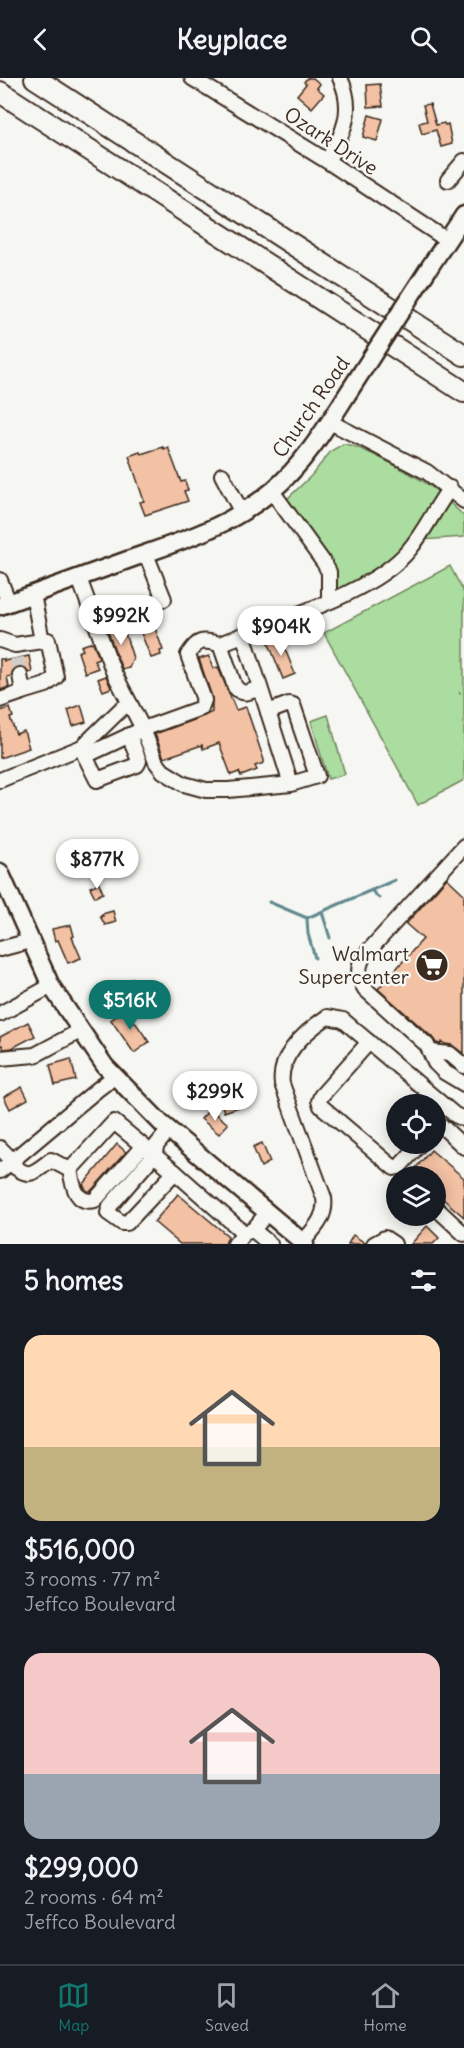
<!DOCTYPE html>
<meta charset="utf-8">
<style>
body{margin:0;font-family:Delius,sans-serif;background:#242831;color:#f1f3f6;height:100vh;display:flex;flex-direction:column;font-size:22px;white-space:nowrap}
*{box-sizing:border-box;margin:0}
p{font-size:20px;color:#9ea1a6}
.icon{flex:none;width:33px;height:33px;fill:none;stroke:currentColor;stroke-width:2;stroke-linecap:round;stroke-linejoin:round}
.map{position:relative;height:1166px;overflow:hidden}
.side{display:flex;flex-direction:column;background:#171b24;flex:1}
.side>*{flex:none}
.tools{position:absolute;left:386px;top:1016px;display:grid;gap:12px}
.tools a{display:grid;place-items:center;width:60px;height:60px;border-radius:50%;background:#171b24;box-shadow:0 3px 15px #0003;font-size:30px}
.price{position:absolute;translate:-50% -51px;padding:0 14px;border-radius:21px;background:#fff;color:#222;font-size:20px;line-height:39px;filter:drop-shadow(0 2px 3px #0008)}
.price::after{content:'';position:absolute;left:50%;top:36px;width:18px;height:14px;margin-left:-9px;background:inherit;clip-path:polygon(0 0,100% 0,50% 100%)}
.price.on{background:#0f766e;color:#fff}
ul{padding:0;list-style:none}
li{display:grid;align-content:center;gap:12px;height:318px;padding:0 24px}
li span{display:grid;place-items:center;height:186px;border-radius:18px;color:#555}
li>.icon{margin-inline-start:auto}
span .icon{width:108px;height:108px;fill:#fffc;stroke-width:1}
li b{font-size:26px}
h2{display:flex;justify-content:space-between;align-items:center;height:72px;padding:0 24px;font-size:26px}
header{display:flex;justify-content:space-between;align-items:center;height:78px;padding:0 24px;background:#171b24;font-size:27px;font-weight:700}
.menu{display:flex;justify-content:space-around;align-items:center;height:84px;border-top:2px solid #363941;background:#171b24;font-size:16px;color:#9ea1a6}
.menu a{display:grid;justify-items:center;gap:3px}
.menu .on{color:#0f766e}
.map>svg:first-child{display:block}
.green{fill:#aadd9f;stroke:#72845e;stroke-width:1.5}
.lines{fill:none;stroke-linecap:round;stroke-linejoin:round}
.stream{stroke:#61898e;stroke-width:3}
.building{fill:#f3c1a4;stroke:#3b2a1e;stroke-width:1.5}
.minor-tunnel{stroke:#d1cdc8;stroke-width:14;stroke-dasharray:14 7;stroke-linecap:butt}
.minor-casing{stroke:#3b2a1e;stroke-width:18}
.major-casing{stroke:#3b2a1e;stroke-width:21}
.highway-casing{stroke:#3b2a1e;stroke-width:24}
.path{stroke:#3b2a1e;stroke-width:1.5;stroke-dasharray:1.5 4.5;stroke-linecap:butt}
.minor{stroke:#f6f6f2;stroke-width:14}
.major{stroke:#f6f6f2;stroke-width:16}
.highway{stroke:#f6f6f2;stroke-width:20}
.major-bridge-casing{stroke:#3b2a1e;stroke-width:21;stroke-linecap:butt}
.major-bridge{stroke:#f6f6f2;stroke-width:16}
.labels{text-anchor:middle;stroke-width:5;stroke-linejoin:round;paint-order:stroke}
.street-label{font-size:20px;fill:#3b2a1e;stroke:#f6f6f2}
.poi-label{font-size:20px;fill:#3b2a1e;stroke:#f6f6f2;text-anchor:end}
</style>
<header><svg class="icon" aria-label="back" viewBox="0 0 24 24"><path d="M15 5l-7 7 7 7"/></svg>Keyplace<svg class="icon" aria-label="search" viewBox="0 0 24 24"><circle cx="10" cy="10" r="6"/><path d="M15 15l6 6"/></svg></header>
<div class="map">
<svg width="464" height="1166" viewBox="0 0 464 1166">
<rect width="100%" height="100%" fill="#f6f6f2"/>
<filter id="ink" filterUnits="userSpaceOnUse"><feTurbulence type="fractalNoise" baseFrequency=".0167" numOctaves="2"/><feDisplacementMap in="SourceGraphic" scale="12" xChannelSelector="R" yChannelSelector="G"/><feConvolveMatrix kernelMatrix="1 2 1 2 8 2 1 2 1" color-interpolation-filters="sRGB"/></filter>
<g filter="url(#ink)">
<g class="green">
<path d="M343,366c16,0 85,38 96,49 -11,17 -20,36 -32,52 -12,17 -54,41 -74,48l-48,-92 26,-25 20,-25z"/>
<path d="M448,423l16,15v21l-42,3z"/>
<path d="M450,488l14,27v187l-46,25 -94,-172z"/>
<path d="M328,637l17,59 -17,5 -17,-58z"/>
</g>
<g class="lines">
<g class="stream">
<path d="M372,813l7,7"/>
<path d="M269,824l38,16 88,-38"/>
<path d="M322,834l8,26"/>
<path d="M307,841l1,15 7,24"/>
</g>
</g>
<g class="building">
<path d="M307,0h6l7,6 -3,4 7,6 -12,14 -15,-13 9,-11 -2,-2z"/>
<path d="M380,6l3,22 -15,1 -1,-22z"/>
<path d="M430,26l6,21 8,-2 1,2 3,-1 4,20 -11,3 -5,-17 -14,4 -3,-11 8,-2 -4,-16z"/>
<path d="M369,37l14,4 -6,22 -14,-4z"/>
<path d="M163,369l1,2 4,-2 13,35 4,-1 3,9 -4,1 4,10 -43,14 -5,-13 4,-1 -15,-45 11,-4 1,2z"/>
<path d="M122,546l11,34 -4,10 -5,1 -3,-2 -14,-38z"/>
<path d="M155,550l8,22 -3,1 1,4 -10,3 -10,-25z"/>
<path d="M279,556l16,40 -12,5 -16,-40z"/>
<path d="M93,564l6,16 -5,2 4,8 -13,5 -7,-21 5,-2 -2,-4z"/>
<path d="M29,578l3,16 -3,1 -7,-7 -7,2 -4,8 -4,1 2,10 -9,3v-31h4v2z"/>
<path d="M209,578l4,12 5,-1 18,43 10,-3 18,53v3l-9,3 2,4 -16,6 -2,-4 -8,3 -12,-32 -16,6 -1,-4 -38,13 -9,-24 49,-18 8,-4v-15l-13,-38z"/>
<path d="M106,598l5,12 -8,3 -5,-12z"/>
<path d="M81,627l5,17 -13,4 -5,-16z"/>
<path d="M10,630l3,9 -3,1 6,16 8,-3 5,17 -29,10v-47z"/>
<path d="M447,800l17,16v160l-12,-9 -7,-1 -3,-2 -2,2 -4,-1 -3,-5 -55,-49 45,-50 -17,-15z"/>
<path d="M99,805l4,10 -8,4 -5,-10z"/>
<path d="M113,833l3,11 -11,3 -5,-9h3l-1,-2z"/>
<path d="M71,847l3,11 -2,1 9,21 -13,5 -10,-23 -3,1 -3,-12z"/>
<path d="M133,900l6,12 -20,11 -6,-12z"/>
<path d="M126,931l23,33 -15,11 -23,-33z"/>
<path d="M28,944l7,14 -23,12 -8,1 -2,-4 -2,2v-10z"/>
<path d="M71,981l5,21 -21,5 -5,-20z"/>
<path d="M22,1009l6,12 -18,10 -6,-12z"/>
<path d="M237,1020l2,9 -15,5 -3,-10z"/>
<path d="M210,1031l18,15 -9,10 -18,-15z"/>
<path d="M262,1065l8,19 -9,5 -8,-20z"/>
<path d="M117,1066l9,8 -35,39h-4l-4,-6z"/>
<path d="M431,1072l33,28v39l-29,-25v-16h-26z"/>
<path d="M178,1116l50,42 -3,8h-45l-26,-22z"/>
<path d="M427,1148l12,12 -6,6h-22z"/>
<path d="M353,1157l12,8v1h-17z"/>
</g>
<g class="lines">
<path class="minor-tunnel" d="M17,580l3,17"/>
<g class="minor-casing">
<g id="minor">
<path d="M192,0l135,83 120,79"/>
<path d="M327,83c17,-27 28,-52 13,-83"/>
<path d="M448,102l16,-19"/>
<path d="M330,344l97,50 37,29"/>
<path d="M222,397l20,38"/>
<path d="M272,413l52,72 5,9v29"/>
<path d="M146,476l18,45"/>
<path d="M79,500l34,93 30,58 13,33 7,9 21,13 22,6h22l63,-6 26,-8 -24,-71 -4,-1 -21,8 -25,-78"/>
<path d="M0,502l9,23"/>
<path d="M0,562l15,5 27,-4 -9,-47"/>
<path d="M220,566l15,43c8,9 15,5 24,1"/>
<path d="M23,614l23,-7 10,-8 -8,-37 -6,1"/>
<path d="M0,622l23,-8 -3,-17"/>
<path d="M268,634l23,72"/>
<path d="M82,669l3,9 58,-27 58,-21 3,-8 -16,-45c10,-16 13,-15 32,-11 54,-23 152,-49 189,-94 16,-19 26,-42 41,-62"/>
<path d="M85,678l12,24 40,-15 2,-4 -10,-26"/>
<path d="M0,702l82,-33 39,-38 9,-5"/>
<path d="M464,768l-101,111c-6,12 -5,21 2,32l62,56 8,18 9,9 20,12"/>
<path d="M0,871l30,-8"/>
<path d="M0,936l51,-28"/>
<path d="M369,964l-48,54 -2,5 2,5 73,62 5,-1 22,-24"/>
<path d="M431,974l19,2 14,12"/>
<path d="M0,980l35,-3 45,-24"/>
<path d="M444,1050l20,19"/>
<path d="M0,1070l12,12"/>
<path d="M155,1076l1,-8 13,-16"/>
<path d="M154,1077l21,17 -48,51h-5l-14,-10 2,-7z"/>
<path d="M9,1084c20,18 23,12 42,-2l19,10 44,-48 40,33 1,-1"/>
<path d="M70,1092c3,14 5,35 25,30l48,-54"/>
<path d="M0,1093l98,-82 17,-13"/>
<path d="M175,1094l69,61"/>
<path d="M435,1129l29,27"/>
<path d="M253,1152l17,14"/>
<path d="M235,1166l9,-11 9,-3 14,-17"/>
<path d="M301,1166c12,-14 26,-26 23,-46l-42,-114c-4,-29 23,-52 45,-67l16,3 112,95 9,4"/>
<path d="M374,1166l11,-6 9,6"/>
</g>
</g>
<g class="major-casing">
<g id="major">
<path d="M429,190l35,-53"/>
<path d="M0,528c44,-16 89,-32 133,-48 49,-17 99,-33 139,-67 33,-28 55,-65 78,-101"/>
<path d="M0,794l51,114 54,80 57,58 143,120"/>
</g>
</g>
<g class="highway-casing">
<g id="highway">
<path d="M35,0l429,277"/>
<path d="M0,14l464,300"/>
</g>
</g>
<path class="path" d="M459,615h5"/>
<use href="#minor" class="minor"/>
<use href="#major" class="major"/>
<use href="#highway" class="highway"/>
<g class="major-bridge-casing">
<path id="major-bridge" d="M350,312l79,-122"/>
</g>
<use href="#major-bridge" class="major-bridge"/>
</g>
</g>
<defs>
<g id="supermarket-disc" transform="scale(1.725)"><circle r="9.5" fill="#3b2a1e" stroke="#f6f6f2"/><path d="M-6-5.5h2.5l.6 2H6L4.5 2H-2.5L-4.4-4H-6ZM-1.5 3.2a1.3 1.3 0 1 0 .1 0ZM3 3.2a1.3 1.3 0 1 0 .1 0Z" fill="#fff"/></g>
</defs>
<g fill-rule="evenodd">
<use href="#supermarket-disc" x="432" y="887"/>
</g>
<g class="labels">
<g class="street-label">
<text transform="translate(331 63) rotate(33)" y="7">Ozark Drive</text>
<text transform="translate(311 329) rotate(-55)" y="7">Church Road</text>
</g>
<g class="poi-label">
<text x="409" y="883">Walmart<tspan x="409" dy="23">Supercenter</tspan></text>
</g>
</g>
</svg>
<div class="tools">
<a><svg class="icon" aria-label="locate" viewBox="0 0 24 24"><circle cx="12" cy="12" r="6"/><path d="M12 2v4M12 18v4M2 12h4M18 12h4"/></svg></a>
<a><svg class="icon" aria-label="layers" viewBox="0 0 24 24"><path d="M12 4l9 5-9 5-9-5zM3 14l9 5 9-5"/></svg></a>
</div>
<b class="price" style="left:121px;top:568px">$992K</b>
<b class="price" style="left:281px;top:579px">$904K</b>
<b class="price" style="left:97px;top:812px">$877K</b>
<b class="price on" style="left:130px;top:953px">$516K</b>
<b class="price" style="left:215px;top:1044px">$299K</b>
</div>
<section class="side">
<h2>5 homes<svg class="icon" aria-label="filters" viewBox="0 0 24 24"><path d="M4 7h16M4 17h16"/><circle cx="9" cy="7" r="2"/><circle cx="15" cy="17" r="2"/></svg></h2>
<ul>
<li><span style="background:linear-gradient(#ffd9b3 60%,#c2b280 0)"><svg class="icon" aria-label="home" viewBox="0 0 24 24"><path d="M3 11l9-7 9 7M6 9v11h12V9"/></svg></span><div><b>$516,000</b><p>3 rooms · 77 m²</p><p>Jeffco Boulevard</p></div></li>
<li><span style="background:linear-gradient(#f6c9c9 65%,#9aa5b1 0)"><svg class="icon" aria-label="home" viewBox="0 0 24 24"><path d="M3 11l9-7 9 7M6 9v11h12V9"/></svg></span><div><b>$299,000</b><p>2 rooms · 64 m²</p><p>Jeffco Boulevard</p></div></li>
</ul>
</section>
<nav class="menu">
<a class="on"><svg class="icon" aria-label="map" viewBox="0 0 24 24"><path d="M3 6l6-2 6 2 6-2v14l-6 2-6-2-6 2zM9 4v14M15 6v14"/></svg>Map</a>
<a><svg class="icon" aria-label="saved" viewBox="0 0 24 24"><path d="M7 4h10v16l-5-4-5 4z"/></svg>Saved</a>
<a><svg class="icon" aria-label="home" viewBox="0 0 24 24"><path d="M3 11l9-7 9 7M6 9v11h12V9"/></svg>Home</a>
</nav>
